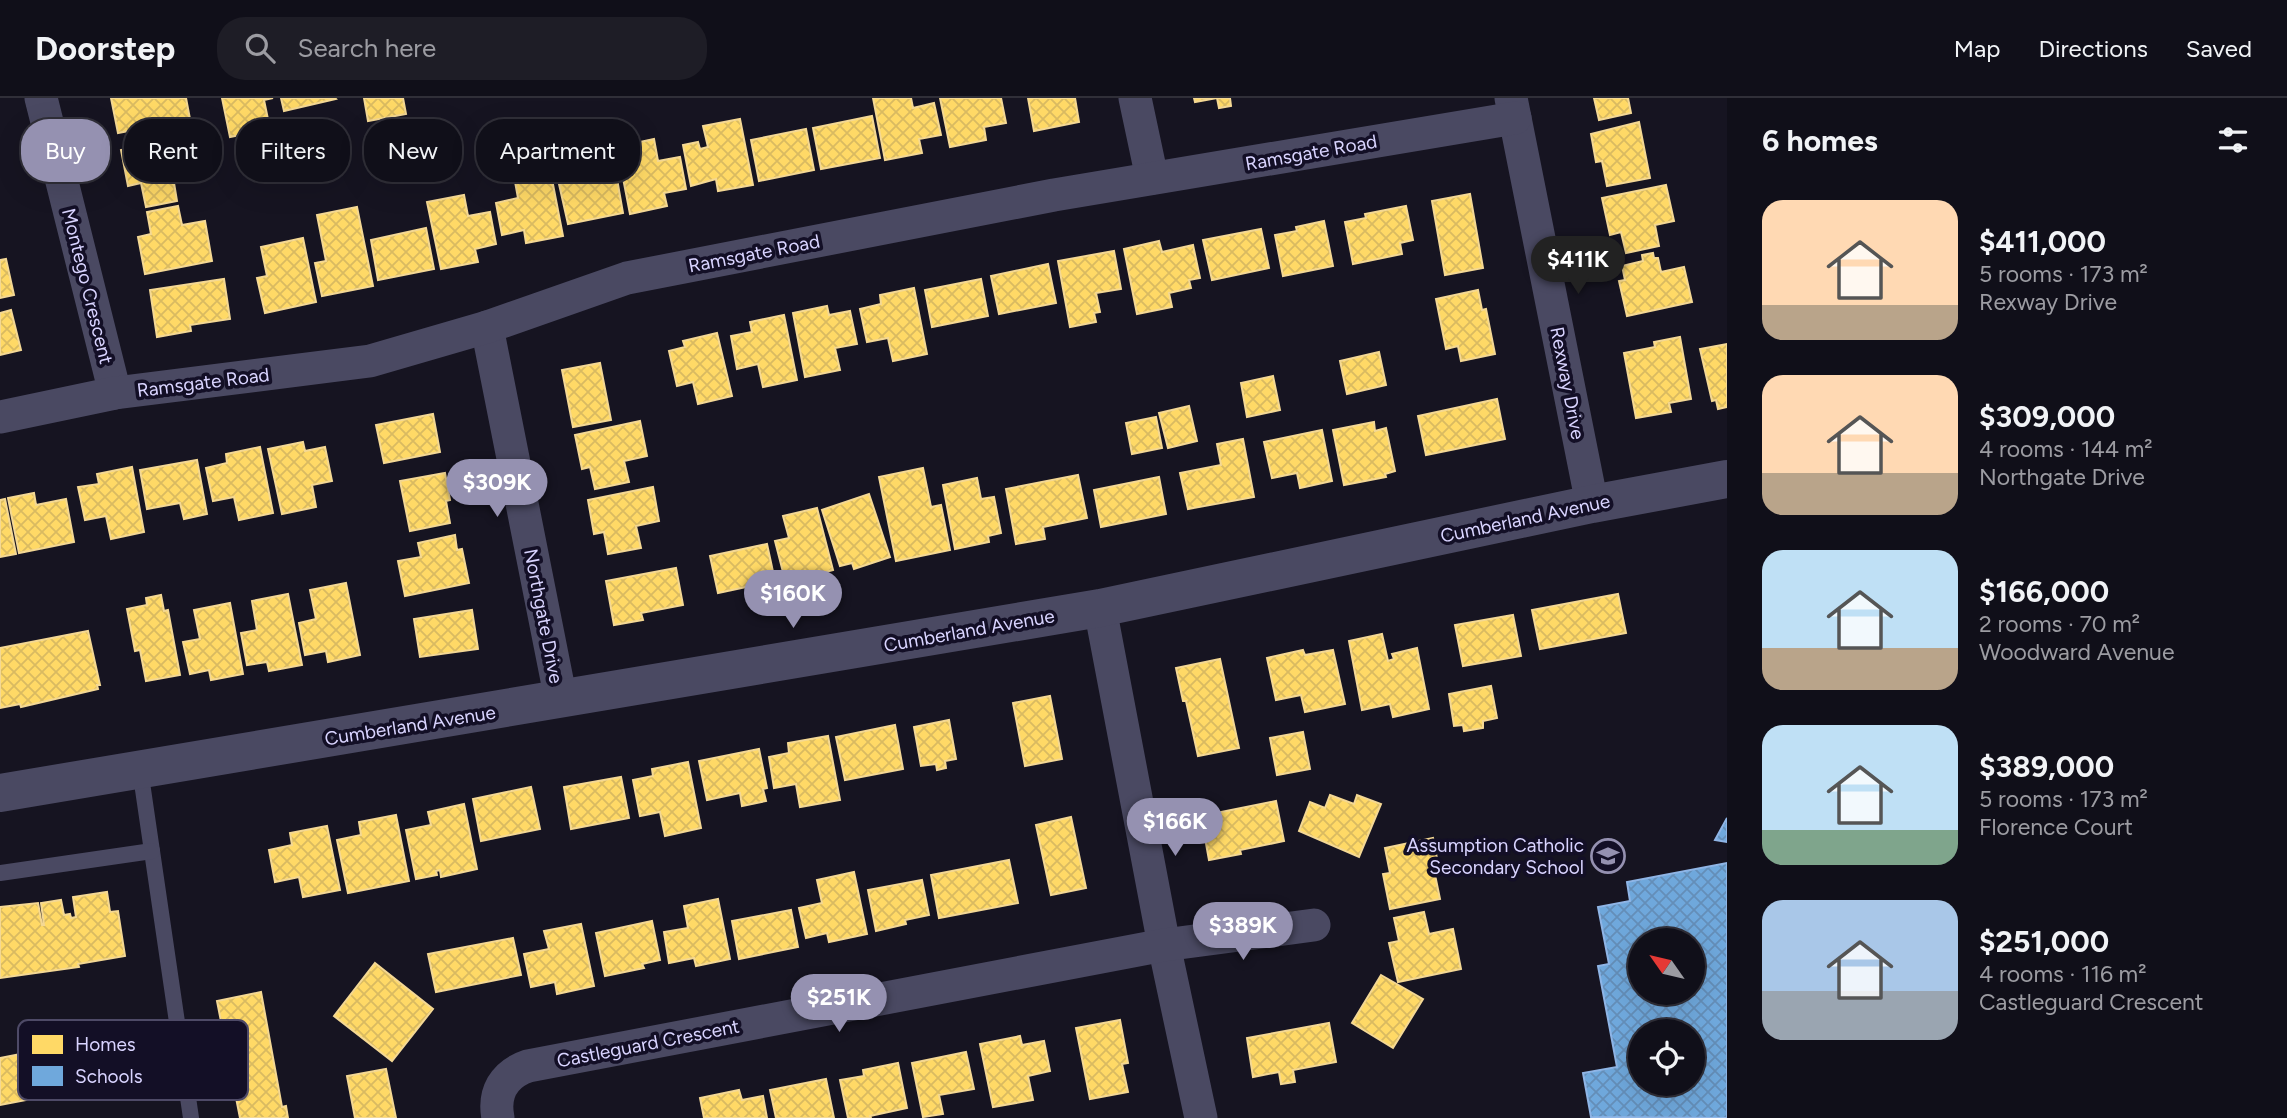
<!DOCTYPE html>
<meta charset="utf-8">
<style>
body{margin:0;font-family:Figtree,sans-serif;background:#1e1d26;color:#f1f3f6;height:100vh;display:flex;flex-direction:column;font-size:26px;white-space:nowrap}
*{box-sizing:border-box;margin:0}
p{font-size:23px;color:#9c9ca2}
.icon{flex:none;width:38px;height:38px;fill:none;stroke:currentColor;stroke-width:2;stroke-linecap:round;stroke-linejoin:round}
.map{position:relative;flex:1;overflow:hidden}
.drawer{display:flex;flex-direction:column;background:#100f19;width:560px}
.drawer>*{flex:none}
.banner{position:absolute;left:21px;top:21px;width:665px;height:63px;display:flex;gap:14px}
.needle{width:46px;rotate:304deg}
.buttons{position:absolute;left:1628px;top:830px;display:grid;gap:14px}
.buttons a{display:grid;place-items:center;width:77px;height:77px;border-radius:50%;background:#100f19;box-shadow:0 7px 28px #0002,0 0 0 2px #302f38;font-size:35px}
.price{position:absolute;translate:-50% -60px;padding:0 16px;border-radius:24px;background:#9591b1;color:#fff;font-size:23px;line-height:46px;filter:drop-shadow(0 2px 4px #0008)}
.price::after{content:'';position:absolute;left:50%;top:42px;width:21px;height:16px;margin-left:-10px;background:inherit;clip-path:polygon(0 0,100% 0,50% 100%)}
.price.current{background:#222;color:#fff}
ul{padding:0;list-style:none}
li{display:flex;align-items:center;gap:21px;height:175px;padding:0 35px}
li span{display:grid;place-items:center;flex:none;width:196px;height:140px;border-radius:21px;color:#555}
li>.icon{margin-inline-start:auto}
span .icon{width:84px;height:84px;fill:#fffc;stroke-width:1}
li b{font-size:30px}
h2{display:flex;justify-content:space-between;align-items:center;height:84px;padding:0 35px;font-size:30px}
.chip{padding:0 24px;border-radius:28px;background:#100f19;box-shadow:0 7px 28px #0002,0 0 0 2px #302f38;font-size:24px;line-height:63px}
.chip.current{background:#9591b1;color:#fff}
header{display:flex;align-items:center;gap:42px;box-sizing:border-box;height:98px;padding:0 35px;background:#100f19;border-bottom:2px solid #302f38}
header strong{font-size:33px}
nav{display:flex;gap:38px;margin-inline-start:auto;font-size:24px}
.search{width:490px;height:63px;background:#1e1d26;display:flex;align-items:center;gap:18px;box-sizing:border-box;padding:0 24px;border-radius:28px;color:#9c9ca2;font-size:26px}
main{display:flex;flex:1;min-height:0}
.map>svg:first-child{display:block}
.homes{fill:url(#homes-cross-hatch);stroke:#f4d894;stroke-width:2}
.schools{fill:url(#schools-cross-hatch);stroke:#8fb5e6;stroke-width:2;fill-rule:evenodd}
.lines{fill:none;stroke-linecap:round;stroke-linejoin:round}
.service{stroke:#4a4962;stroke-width:16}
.minor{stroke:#4a4962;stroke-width:33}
.tertiary{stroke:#4a4962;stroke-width:38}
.labels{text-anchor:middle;stroke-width:7;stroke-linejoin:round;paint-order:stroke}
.street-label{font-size:19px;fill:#d9d4ff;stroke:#130f26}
.poi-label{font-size:19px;fill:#d9d4ff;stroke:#130f26;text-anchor:end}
.key{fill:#130f26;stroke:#4e4a67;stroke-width:2}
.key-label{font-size:19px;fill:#d9d4ff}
</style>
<header>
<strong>Doorstep</strong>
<div class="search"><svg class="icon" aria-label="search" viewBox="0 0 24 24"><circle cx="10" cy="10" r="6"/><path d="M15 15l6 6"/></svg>Search here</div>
<nav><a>Map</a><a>Directions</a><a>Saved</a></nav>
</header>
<main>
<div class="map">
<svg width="1727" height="1020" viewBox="0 0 1727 1020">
<defs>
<pattern id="homes-cross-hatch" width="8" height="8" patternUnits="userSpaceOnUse" patternTransform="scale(1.75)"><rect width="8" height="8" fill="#ffd966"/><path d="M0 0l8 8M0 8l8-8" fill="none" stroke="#d9ba61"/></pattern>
<pattern id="schools-cross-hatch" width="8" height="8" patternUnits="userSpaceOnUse" patternTransform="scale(1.75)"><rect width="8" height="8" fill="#6fa8dc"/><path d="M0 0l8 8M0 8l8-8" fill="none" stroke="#648eb8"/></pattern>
</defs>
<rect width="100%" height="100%" fill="#161421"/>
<g class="homes">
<path d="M111,0h75l4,21 -72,14z"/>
<path d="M222,0h51l-9,2 6,29 -40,8z"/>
<path d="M281,0h54l1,1 -52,12z"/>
<path d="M364,0h39l3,16 -38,7z"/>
<path d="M873,0h38l2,10 21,-5 7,32 -22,4 3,14 -37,7z"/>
<path d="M940,0h61l5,25 -22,4 2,13 -36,7z"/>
<path d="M1028,0h47l4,24 -45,9z"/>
<path d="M1194,0h36l1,8 -12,2 -2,-10 -22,4z"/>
<path d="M1594,0h34l3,15 -32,7z"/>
<path d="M872,18l8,42 -59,11 -8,-41z"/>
<path d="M740,21l13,66 -35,6 -2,-12 -25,7 -8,-41 15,-3 2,7 8,-2 -5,-21z"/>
<path d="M1639,24l11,56 -43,8 -5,-25 -6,1 -5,-28z"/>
<path d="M806,31l8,41 -55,11 -8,-41z"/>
<path d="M187,39l7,36 -21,4 4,24 -31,6 -5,-24 -13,3 -7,-36z"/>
<path d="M654,41l4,22 22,-4 6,32 -22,4 3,13 -37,8 -13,-67z"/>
<path d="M550,71l13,67 -37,7 -2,-13 -22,5 -6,-32 22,-5 -4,-22z"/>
<path d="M616,75l7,40 -55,11 -9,-40z"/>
<path d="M1666,87l8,36 -19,4 4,21 -33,7 -5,-21 -11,3 -8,-37z"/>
<path d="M1470,96l13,74 -38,7 -13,-74z"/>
<path d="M464,97l4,21 22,-4 6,32 -21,5 3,13 -37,7 -14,-67z"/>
<path d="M178,108l4,19 23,-4 7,40 -67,13 -7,-37 13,-3 -4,-22z"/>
<path d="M1406,108l7,34 -13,3 2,11 -49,10 -8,-42 21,-4 -1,-4z"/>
<path d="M357,109l16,79 -51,10 -7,-33 11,-2 -9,-46z"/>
<path d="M1324,123l9,45 -50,10 -8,-41 22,-4 -1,-4z"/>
<path d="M426,130l8,41 -56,11 -7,-40z"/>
<path d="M1261,131l8,39 -57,12 -9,-40z"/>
<path d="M303,140l13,64 -51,11 -8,-35 10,-2 -6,-29z"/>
<path d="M1159,143l3,11 31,-7 7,33 -11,2 2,8 -22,5 3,14 -35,7 -13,-65z"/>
<path d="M1114,153l7,38 -25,4 4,19 -6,1 2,9 -26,5 -12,-66z"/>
<path d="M1653,155l1,5h4l3,14 23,-5 8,35 -65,14 -8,-35 6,-1 -3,-14 21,-5 -1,-6z"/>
<path d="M6,161l8,36 -14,3v-38z"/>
<path d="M1048,166l8,39 -57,11 -8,-38z"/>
<path d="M224,181l6,40 -40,6 1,6 -34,6 -7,-47z"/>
<path d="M981,181l7,37 -56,11 -7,-37z"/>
<path d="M914,190l13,66 -34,7 -5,-23 -21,4 -7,-33 21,-5 -1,-9z"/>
<path d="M1478,192l4,20 4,-1 9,45 -34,7 -3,-15 -12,3 -10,-50z"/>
<path d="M827,208l2,9 21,-4 7,33 -22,4 5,22 -35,7 -12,-64z"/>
<path d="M11,212l10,40 -21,5v-42z"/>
<path d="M784,217l13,65 -34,7 -5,-23 -21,5 -6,-33 21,-4 -2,-10z"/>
<path d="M717,235l15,63 -34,8 -5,-22 -16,4 -8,-35 16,-4 -2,-6z"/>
<path d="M1680,239l11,62 -22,4 2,9 -35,6 -12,-65 31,-6 -1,-5z"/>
<path d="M1727,246v63l-9,2 -2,-9 -4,1 -12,-52z"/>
<path d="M1379,254l7,33 -39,9 -7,-33z"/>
<path d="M600,265l11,57 -38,7 -11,-57z"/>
<path d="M1273,278l7,34 -33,7 -6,-34z"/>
<path d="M1497,301l8,40 -79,16 -8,-39z"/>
<path d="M1189,308l8,35 -29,7 -9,-35z"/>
<path d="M433,316l7,38 -56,11 -8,-38z"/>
<path d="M1156,319l6,31 -30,6 -6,-31z"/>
<path d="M640,323l7,35 -23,5 5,21 -34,7 -5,-22 -8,2 -7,-34z"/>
<path d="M1374,324l1,9 11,-3 9,43 -10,3 1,3 -42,8 -11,-55z"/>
<path d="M1322,332l10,51 -32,7 -3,-15 -25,5 -8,-36z"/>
<path d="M1243,341l11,58 -66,12 -8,-36 41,-8 -4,-21z"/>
<path d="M303,344l2,9 20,-4 7,34 -20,4 4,22 -34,7 -14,-65z"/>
<path d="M260,349l13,66 -34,7 -5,-23 -21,4 -7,-33 21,-5 -1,-9z"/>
<path d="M197,362l10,54 -23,5 -4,-16 -33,6 -7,-39z"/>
<path d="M132,369l12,65 -33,7 -5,-23 -21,4 -7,-33 21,-3 -2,-10z"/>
<path d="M923,370l8,39 10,-2 9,45 -54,11 -17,-84z"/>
<path d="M445,375l5,27 -4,1 4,22 -40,8 -10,-50z"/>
<path d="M1078,377l9,43 -44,9 2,12 -29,5 -10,-55z"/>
<path d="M1159,379l7,37 -65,13 -7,-37z"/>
<path d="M977,380l4,21 13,-2 7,36 -13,3 1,6 -34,7 -12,-64z"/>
<path d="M653,389l6,34 -23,5 5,22 -33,6 -4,-22 -10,2 -6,-34z"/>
<path d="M34,395l2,12 30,-6 8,43 -55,11 -11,-55z"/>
<path d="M869,396l21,63 -36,12 -2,-6 -12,3 -18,-56z"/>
<path d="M5,401l11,55 -16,3v-57z"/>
<path d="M817,410l16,62 -33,9 -2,-7 -14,4 -9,-35 14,-3 -6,-22z"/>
<path d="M455,437l2,15 5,-1 7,34 -64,13 -7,-35 23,-4 -3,-14z"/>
<path d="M767,446l8,37 -57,12 -8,-37z"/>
<path d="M676,470l7,37 -42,8 2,7 -29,5 -8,-44z"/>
<path d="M346,485l14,72 -32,7 -2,-11 -21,4 -6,-32 17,-4 -6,-29z"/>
<path d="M288,496l14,71 -33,6 -2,-9 -20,3 -6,-32 16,-3 -5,-29z"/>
<path d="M1618,496l8,39 -86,16 -8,-39z"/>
<path d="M161,497l3,16 4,-1 12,65 -34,6 -6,-31 -5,1 -8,-42 20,-4 -1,-7z"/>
<path d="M230,505l13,71 -32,6 -2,-10 -19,4 -7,-32 17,-3 -6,-29z"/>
<path d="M472,512l6,39 -58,8 -6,-38z"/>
<path d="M1513,517l8,41 -58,10 -8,-41z"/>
<path d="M88,533l12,54h-3l1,4 -77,18 -1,-3 -20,4v-60z"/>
<path d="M1382,536l6,27 6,-2 -2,-5 25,-6 12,61 -36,8 -3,-13 -28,6 -13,-69z"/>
<path d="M1303,552l2,5 28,-5 12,54 -40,8 -4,-17 -25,5 -9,-42z"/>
<path d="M1220,561l19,89 -41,8 -12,-55h-3l-7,-33z"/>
<path d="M1491,588l6,32 -14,3v7l-19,3 -1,-6 -9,1 -5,-32z"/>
<path d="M1050,598l12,63 -37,7 -12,-63z"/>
<path d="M949,622l7,39 -11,2 1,7 -9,2 -1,-6 -15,2 -7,-39z"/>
<path d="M895,627l8,44 -58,11 -9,-43z"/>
<path d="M1303,634l7,37 -33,6 -7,-37z"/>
<path d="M828,638l12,64 -40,7 -4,-23 -22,4 -5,-31 20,-4 -1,-10z"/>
<path d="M759,651l8,39 -4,1 3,12 -24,5 -2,-13 -33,7 -8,-39z"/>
<path d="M688,664l13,66 -36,8 -5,-24 -20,4 -7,-36 20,-4 -1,-7z"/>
<path d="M621,679l8,41 -58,11 -7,-42z"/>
<path d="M531,689l9,42 -59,12 -8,-42z"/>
<path d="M1330,697l24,9 3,-9 24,9 -22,53 -60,-26 11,-29 15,6z"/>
<path d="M1276,703l8,40 -44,9 1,4 -32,6 -8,-44z"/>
<path d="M464,706l13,65 -36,8 -1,-7 -4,1 1,4 -21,4 -10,-49 25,-5 -3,-13z"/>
<path d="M396,717l13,66 -61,12 -11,-53 24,-5 -2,-13z"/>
<path d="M1071,719l15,71 -35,7 -15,-70z"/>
<path d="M327,728l13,64 -37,7 -4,-20 -24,5 -6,-32 23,-5 -2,-12z"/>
<path d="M1433,740l6,31 -5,1 6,29 -50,10 -7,-35 7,-1 -5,-25z"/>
<path d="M1009,762l9,43 -79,15 -8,-43z"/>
<path d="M854,774l13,62 -38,8 -2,-9 -21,5 -7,-30 23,-5 -5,-23z"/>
<path d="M922,782l7,35 -24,5 1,4 -30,7 -8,-41z"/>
<path d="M107,794l3,20 8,-1 7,45 -47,8 1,3 -79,11v-71l38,-4 4,22h2l-3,-22 20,-3 3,15 6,-1 1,4 5,-1 -3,-20z"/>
<path d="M718,801l12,60 -34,7 -2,-8 -25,5 -5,-31 24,-4 -4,-22z"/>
<path d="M791,812l7,37 -59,12 -7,-38z"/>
<path d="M1424,814l5,22 24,-5 8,40 -63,13 -9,-39 10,-2 -5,-23z"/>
<path d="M652,823l8,39 -18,4 2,4 -39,8 -9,-43z"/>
<path d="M581,826l13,62 -37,8 -2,-12 -24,5 -7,-33 25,-5 -5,-18z"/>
<path d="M513,840l8,37 -85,17 -8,-38z"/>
<path d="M375,865l58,46 -41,52 -58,-45z"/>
<path d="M1381,877l42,24 -30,49 -41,-25z"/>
<path d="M261,894l21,115 4,-1 2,12h-48l-23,-117z"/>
<path d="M1120,922l8,43 -6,1 6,28 -38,7 -14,-71z"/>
<path d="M1329,925l7,39 -43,8 2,12 -14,2 -2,-12 -26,5 -6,-39z"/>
<path d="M153,930l8,44 -46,8v3l-115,22v-47z"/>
<path d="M1020,938l2,9 22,-4 6,30 -22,5 5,24 -40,7 -13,-63z"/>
<path d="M966,954l8,37 -35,6 4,19 -20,3 -11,-54z"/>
<path d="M898,965l9,45 -37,8 1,2h-23l-8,-38 24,-4 -1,-6z"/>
<path d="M386,971l10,49h-41l-8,-42z"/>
<path d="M826,981l8,39h-58l-6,-28z"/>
<path d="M739,992l3,10 21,-4 4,22h-63l-4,-20z"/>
</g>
<g class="schools">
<path d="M1727,720v24l-12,-2z"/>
<path d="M1727,765v255l-136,-1 -8,-44 34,-6 -19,-101 11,-2 -11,-57 32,-6 -3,-19zM1640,842h52v52h-52zM1640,933h52v52h-52z"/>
</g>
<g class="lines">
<g class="service">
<path d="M140,671l51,349"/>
<path d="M0,775l152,-22"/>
</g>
<g class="minor">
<path d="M41,0l74,295"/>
<path d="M1135,0l17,80"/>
<path d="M1511,0l81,406"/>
<path d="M487,229l74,373"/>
<path d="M0,319l115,-24 255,-32 117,-34 140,-49 427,-83 461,-77"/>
<path d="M1100,510l64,337 37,173"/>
<path d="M498,1020c-5,-25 6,-44 30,-52l636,-121 150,-20"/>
</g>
<path class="tertiary" d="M0,695l1100,-185 492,-104 135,-25"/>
</g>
<defs>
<g id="school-ring" transform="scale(1.75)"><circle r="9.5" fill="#130f26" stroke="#9591b1" stroke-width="1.5"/><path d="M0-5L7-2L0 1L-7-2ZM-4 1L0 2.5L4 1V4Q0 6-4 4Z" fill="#9591b1"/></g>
</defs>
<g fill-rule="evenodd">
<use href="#school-ring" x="1608" y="758"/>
</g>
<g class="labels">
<g class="street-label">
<text transform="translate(1311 54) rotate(-10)" y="7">Ramsgate Road</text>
<text transform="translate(754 155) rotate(-11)" y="7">Ramsgate Road</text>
<text transform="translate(88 188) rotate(76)" y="7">Montego Crescent</text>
<text transform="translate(203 284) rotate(-7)" y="7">Ramsgate Road</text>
<text transform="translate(1568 285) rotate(79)" y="7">Rexway Drive</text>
<text transform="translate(1525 420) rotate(-12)" y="7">Cumberland Avenue</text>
<text transform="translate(544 518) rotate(79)" y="7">Northgate Drive</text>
<text transform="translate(969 532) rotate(-10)" y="7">Cumberland Avenue</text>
<text transform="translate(410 627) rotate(-9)" y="7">Cumberland Avenue</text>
<text transform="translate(648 945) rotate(-11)" y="7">Castleguard Crescent</text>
</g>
<g class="poi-label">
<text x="1584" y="754">Assumption Catholic<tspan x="1584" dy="22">Secondary School</tspan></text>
</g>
</g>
<rect x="18" y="922" width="230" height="80" rx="10" class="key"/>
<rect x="32" y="937" width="31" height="19" fill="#ffd966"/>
<rect x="32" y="968" width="31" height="20" fill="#6fa8dc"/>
<g class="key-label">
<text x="75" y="953">Homes</text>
<text x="75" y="985">Schools</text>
</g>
</svg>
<div class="buttons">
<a><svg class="needle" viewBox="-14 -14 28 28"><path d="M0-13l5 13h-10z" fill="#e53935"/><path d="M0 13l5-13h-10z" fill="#9c9ca2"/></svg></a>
<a><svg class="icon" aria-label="locate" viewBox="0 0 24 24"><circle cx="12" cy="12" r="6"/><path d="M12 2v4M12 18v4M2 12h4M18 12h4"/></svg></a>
</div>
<b class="price current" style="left:1578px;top:198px">$411K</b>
<b class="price" style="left:497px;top:421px">$309K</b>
<b class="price" style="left:793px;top:532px">$160K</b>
<b class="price" style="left:1175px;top:760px">$166K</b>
<b class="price" style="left:1243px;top:864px">$389K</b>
<b class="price" style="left:839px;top:936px">$251K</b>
<div class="banner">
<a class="chip current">Buy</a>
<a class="chip">Rent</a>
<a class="chip">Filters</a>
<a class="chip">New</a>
<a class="chip">Apartment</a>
</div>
</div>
<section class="drawer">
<h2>6 homes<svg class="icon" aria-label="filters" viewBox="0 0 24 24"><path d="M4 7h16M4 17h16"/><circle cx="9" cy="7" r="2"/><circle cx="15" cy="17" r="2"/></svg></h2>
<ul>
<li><span style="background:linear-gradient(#ffd9b3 75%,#b9a48a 0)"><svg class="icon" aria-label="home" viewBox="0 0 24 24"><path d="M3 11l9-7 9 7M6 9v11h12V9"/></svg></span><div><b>$411,000</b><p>5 rooms · 173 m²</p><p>Rexway Drive</p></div></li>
<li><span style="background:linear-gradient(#ffd9b3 70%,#b9a48a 0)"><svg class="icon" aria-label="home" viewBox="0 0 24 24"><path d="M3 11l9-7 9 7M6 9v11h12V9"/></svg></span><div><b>$309,000</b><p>4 rooms · 144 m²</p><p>Northgate Drive</p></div></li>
<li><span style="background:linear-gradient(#bfe0f5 70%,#b9a48a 0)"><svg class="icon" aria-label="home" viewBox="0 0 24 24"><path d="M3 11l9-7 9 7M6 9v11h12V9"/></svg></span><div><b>$166,000</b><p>2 rooms · 70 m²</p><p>Woodward Avenue</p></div></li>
<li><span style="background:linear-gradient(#bfe0f5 75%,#7fa58c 0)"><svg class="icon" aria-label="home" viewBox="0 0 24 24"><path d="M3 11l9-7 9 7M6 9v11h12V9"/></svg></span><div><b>$389,000</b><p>5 rooms · 173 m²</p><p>Florence Court</p></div></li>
<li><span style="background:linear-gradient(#a9c7e8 65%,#9aa5b1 0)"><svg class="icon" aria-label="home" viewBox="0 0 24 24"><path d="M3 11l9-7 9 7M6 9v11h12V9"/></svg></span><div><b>$251,000</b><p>4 rooms · 116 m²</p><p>Castleguard Crescent</p></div></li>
</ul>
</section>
</main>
